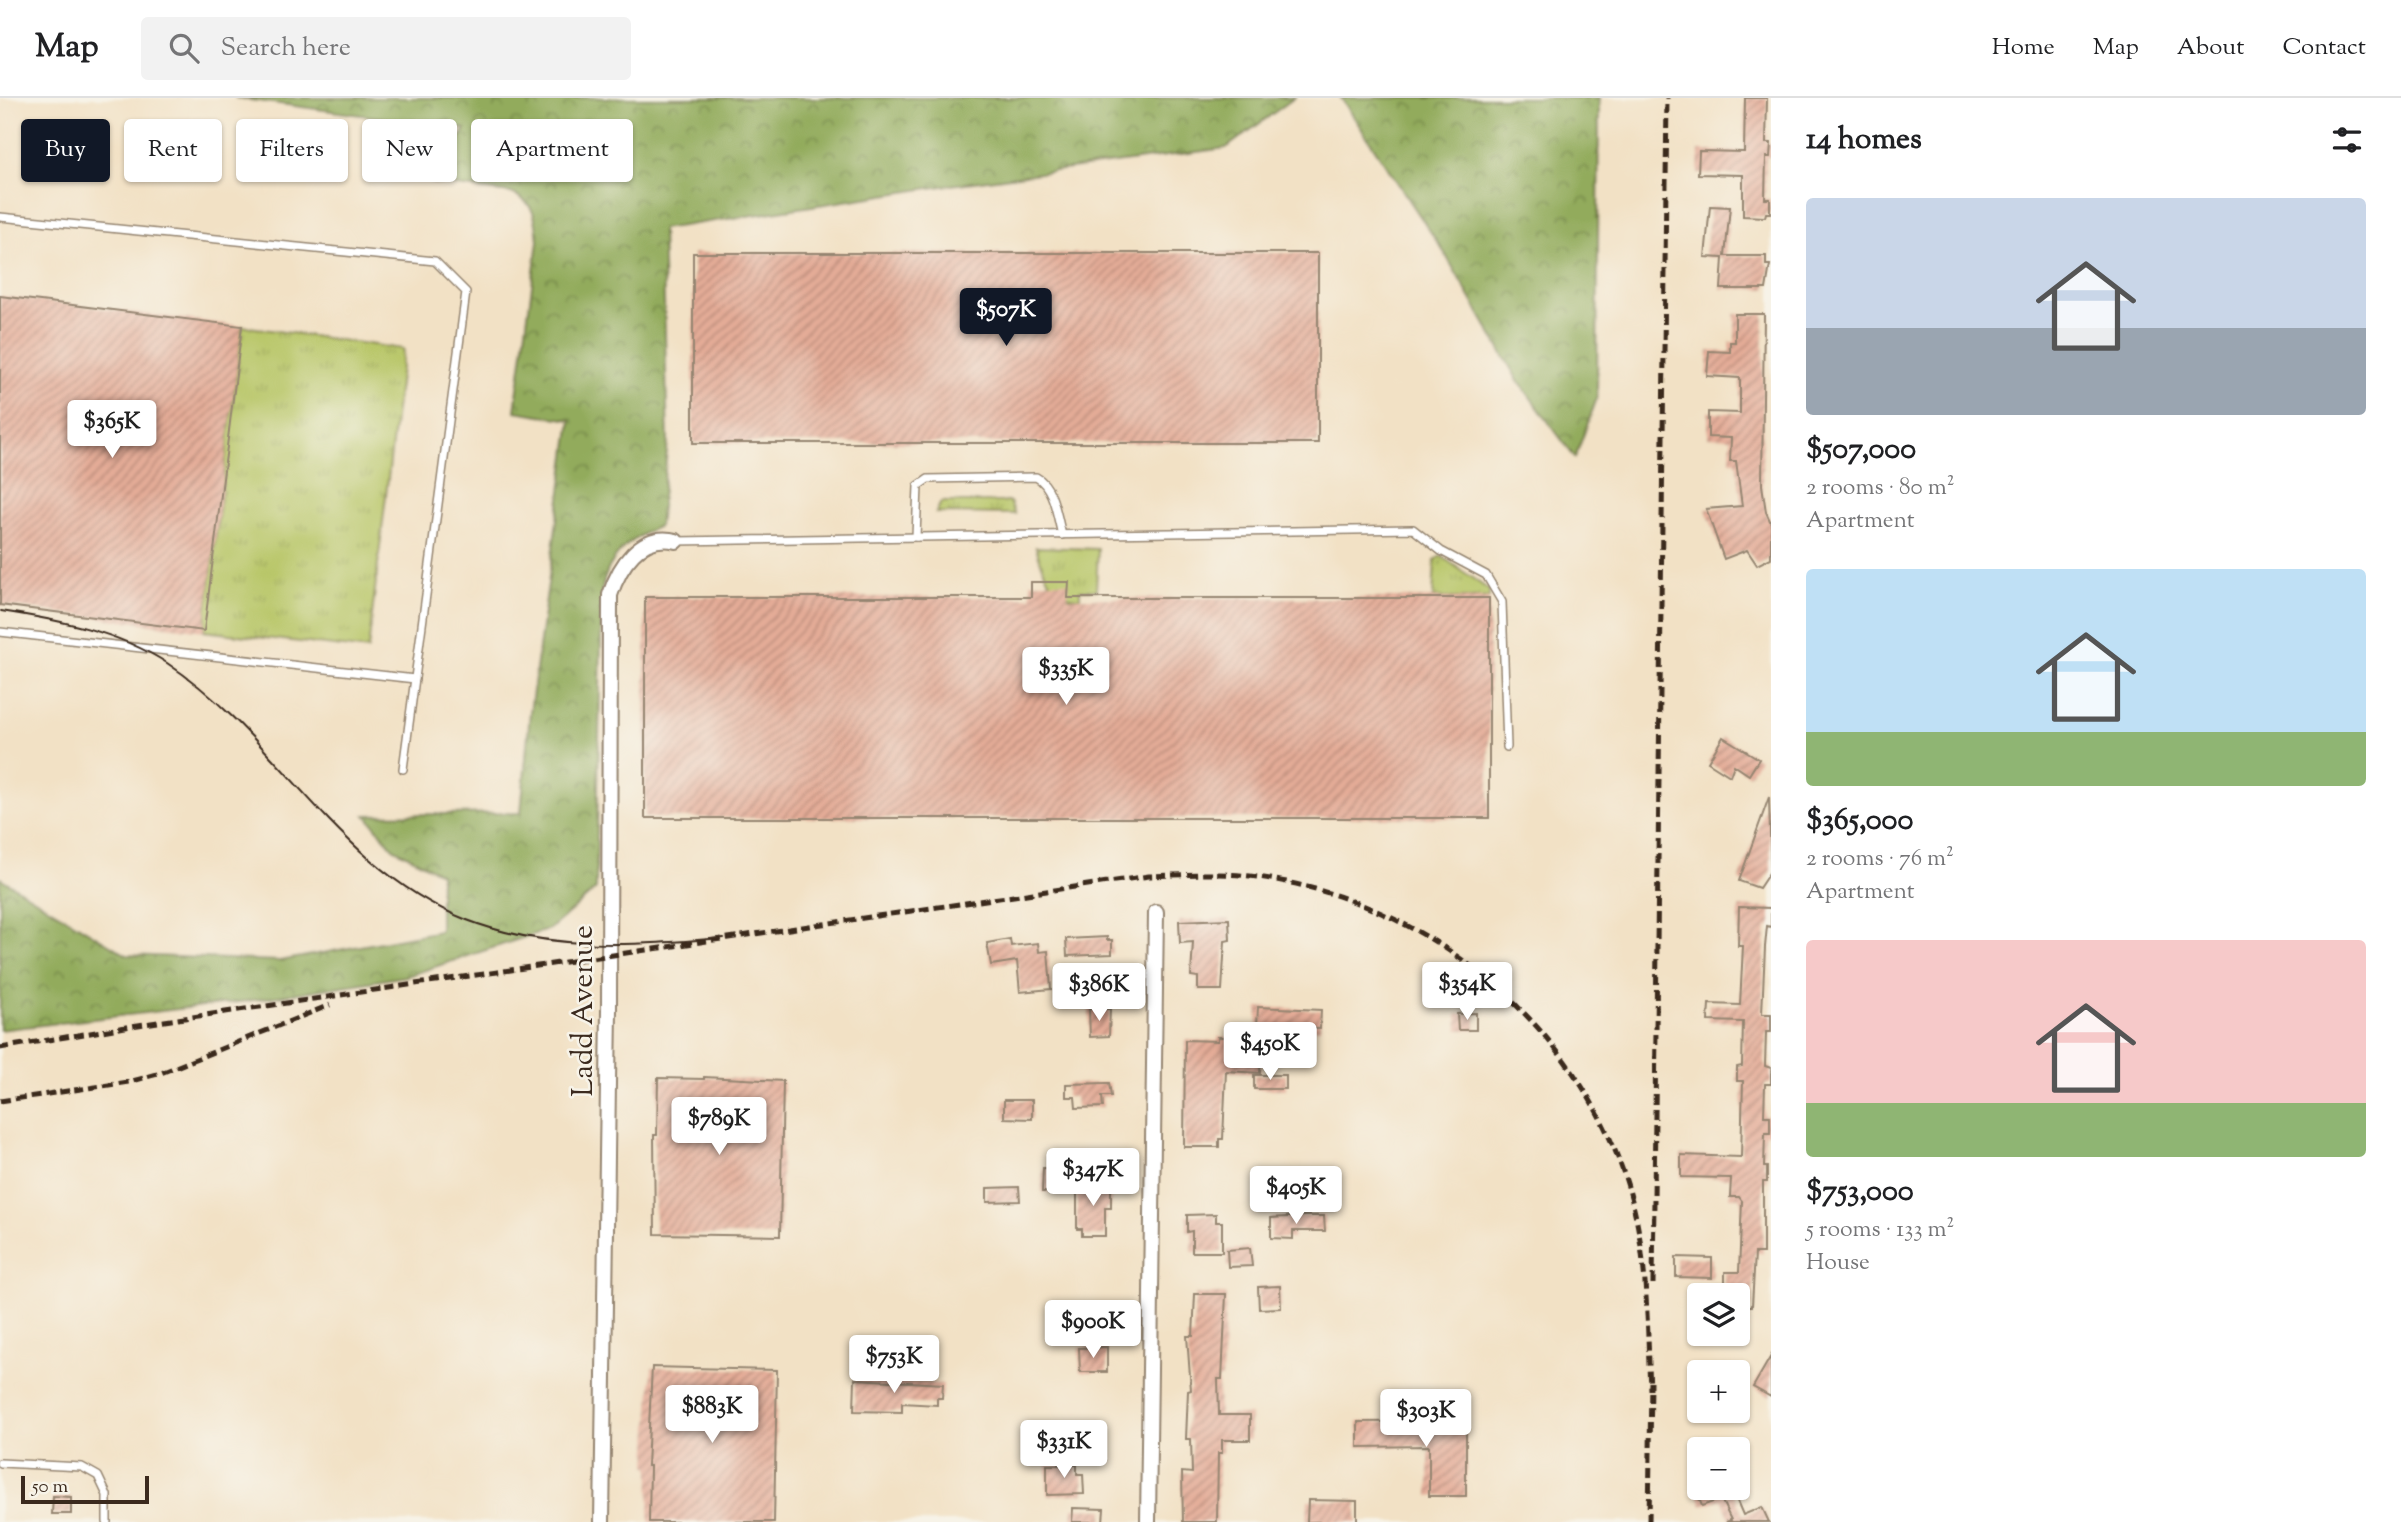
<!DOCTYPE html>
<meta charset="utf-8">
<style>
body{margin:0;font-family:"Sorts Mill Goudy",serif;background:#f2f2f2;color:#202124;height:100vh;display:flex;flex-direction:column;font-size:26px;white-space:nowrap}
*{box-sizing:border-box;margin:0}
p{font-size:23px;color:#757577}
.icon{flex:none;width:38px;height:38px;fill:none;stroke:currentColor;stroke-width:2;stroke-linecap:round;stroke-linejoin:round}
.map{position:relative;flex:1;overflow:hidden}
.sheet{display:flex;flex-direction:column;background:#fff;width:630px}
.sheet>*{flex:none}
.top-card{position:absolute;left:21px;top:21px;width:665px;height:63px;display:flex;gap:14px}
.controls{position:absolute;left:1687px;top:1185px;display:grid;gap:14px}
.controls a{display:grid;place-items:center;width:63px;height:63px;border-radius:7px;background:#fff;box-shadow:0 2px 5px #0004;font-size:35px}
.scale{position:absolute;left:21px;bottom:18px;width:128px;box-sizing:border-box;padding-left:7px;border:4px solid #3b2a1e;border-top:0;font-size:19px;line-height:24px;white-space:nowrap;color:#3b2a1e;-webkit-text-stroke:5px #f7f3e8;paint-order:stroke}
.price{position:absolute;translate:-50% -60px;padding:0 16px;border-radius:7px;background:#fff;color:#222;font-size:23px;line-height:46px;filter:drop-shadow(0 2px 4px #0008)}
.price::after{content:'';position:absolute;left:50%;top:42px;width:21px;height:16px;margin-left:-10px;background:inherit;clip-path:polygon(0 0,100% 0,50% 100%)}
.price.active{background:#111827;color:#fff}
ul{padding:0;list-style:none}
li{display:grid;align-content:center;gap:14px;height:371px;padding:0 35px}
li span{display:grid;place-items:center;height:217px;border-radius:7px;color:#555}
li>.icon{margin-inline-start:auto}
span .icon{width:126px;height:126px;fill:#fffc;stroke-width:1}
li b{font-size:30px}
h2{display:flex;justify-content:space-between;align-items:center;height:84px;padding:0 35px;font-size:30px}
.pill{padding:0 24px;border-radius:7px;background:#fff;box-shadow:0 2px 5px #0004;font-size:24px;line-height:63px}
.pill.active{background:#111827;color:#fff}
header{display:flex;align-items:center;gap:42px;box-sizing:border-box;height:98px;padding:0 35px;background:#fff;border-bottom:2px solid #e0e0e0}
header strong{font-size:33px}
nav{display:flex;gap:38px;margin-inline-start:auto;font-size:24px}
.search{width:490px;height:63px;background:#f2f2f2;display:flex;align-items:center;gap:18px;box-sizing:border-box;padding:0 24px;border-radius:7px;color:#757577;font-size:26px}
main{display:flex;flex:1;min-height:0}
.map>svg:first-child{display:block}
.grass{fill:url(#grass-tufts);stroke:#7a7843;stroke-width:2}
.forest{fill:url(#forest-crowns);stroke:#666a3d;stroke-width:2}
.building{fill:url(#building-hatch)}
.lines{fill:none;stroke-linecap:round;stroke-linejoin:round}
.lane-casing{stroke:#968672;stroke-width:10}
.street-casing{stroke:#968672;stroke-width:18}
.lane{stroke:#fff;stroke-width:7}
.street{stroke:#fff;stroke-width:14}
.tram{stroke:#3b2a1e;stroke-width:2}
.rail{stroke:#3b2a1e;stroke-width:5;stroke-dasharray:10 5;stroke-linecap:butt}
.labels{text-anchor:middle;stroke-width:5;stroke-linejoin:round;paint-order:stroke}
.street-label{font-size:30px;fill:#3b2a1e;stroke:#f7f3e8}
</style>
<header>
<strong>Map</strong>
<div class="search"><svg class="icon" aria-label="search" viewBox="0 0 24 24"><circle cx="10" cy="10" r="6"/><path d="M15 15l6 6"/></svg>Search here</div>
<nav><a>Home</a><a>Map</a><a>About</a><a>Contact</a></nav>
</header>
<main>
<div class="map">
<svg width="1771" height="1424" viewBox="0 0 1771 1424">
<defs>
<pattern id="grass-tufts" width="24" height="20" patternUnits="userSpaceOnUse" patternTransform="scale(1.75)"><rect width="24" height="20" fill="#b8c668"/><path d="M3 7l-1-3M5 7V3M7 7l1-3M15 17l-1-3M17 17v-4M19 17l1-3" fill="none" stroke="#9faa5a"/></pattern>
<pattern id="forest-crowns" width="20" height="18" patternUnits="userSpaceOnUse" patternTransform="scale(1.75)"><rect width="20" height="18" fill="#92ab5c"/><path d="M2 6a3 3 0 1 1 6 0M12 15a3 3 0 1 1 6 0" fill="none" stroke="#788b4b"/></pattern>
<pattern id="building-hatch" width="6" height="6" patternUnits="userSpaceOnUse" patternTransform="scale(1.75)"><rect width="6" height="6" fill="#e4ac97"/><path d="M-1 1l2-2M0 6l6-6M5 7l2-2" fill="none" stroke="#ba8c7b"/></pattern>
</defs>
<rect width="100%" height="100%" fill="#f7f3e8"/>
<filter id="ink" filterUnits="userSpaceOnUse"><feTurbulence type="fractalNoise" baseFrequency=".0143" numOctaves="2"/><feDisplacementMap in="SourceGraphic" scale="14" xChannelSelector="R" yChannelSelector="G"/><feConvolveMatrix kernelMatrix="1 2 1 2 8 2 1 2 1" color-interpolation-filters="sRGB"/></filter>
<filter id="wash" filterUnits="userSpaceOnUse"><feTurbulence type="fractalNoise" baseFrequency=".00686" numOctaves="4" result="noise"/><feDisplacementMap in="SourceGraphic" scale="28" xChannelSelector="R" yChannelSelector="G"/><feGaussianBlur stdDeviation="1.57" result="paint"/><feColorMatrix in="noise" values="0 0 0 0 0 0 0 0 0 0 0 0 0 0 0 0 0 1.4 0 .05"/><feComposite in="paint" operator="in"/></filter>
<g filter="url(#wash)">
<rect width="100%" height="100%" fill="#f2e1c5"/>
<g class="grass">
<path d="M242,228l161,23 -35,301 -164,-19z"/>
<path d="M941,404h69l5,12 -79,-1z"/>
<path d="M1036,449l62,2 -2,41h-16v8c-31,0 -36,-27 -44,-51z"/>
<path d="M1441,458l48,34v8h-56l2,-38z"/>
</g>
<g class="forest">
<path d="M235,0h1059l-68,50 -283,38 -281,43 6,212 -9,85c-29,13 -51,29 -57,63l-6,300 -46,40 -143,47 -160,25 -247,29v-152l127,77 153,6 160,-30v-58l-47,-25 -27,-33 155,-2 9,-101 41,-292 -56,-9 23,-170c-2,-23 -3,-39 -27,-48l-78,-10 32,-54z"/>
<path d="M1341,0h258l-2,300 -22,60 -58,-79 -73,-127z"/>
</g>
<g id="blocks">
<g class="building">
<path d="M1745,0h22l-1,45h5l-1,14h-4l-1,42h5v14h-4l-1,4 -22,-1v-41l-45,-1 1,-23 45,1z"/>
<path d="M1710,108l20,1 -5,49h41v9h4l-4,24h-45l2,-31 -18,-1z"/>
<rect x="693" y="155" width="625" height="190"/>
<path d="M0,198l242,30 -38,305 -204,-26z"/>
<path d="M1735,216h29l-2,171 4,27 5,11v35l-14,7 -10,-15 -23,9 -18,-50 36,-3 -6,-45h-6l1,-23 -23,-1v-25l32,1v-35l-33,-2 2,-25 21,1v-10h5z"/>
<path d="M1031,484h38l-1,16h421v220h-844v-221h386z"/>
<path d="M1723,639l36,22 -10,16 -15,-10 -4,11 -22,-14z"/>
<path d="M1769,699l2,73 -12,18 -20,-7z"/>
<path d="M1739,809l32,1v19l-4,-1 -2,21 -3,67h9v18h-5l-1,34 6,2v16h-6l-1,32h6v17h-5l-1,34h3v15h-4v71h-8l-3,53h-14v-11h-13v-23h14l3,-71 -3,-4h-9l1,-19 -50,-1v-22l60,2 2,-76h-6v-14l5,-1 1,-44 -35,-1 1,-17 31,1 3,-59h-5z"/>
<path d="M1229,821l1,21 -5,1 -3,49h-24v-13l-7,-1 2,-34 -13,1 -1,-22z"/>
<path d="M1107,839v3h5v14l-45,2 -1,-17z"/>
<path d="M1010,841l1,7 27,-3 1,9 9,-1 3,38 -31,3 -3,-31 -26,4 -4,-22z"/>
<path d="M1258,909l63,3 -1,19 -63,-3z"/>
<path d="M1089,911h21l-1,27 -19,1z"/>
<path d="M1476,915v17h-18l-1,-16z"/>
<path d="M1218,939h14v16l29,1 -1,19 -34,-2 -3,68h-4v8h-35l1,-107 33,1z"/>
<rect x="1254" y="977" width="32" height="14"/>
<path d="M704,979l79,4 -3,155 -125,-2 -1,-99h3l1,-57 46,1z"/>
<path d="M1109,985l2,13h-9l1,11 -27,1 -1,-11h-9v-13z"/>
<path d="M1004,1002h28v19l-28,-1z"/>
<path d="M1043,1070l21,1v23h-22z"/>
<path d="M1077,1085h34v25h-6v28h-23v-7h-5z"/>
<path d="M1019,1089l1,14 -33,1v-14z"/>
<path d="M1216,1116v8h6v30h-30v-21l-5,1v-17z"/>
<path d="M1304,1118h20l1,15h-32v8l-22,-1v-20z"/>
<path d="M1250,1150l2,18 -24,1 -1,-17z"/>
<path d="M1676,1159l36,1v20l-36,-1z"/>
<path d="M1280,1188l1,22 -22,1 -1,-22z"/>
<path d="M1195,1196h31l-4,85h-4l1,36h31v25h-28v13h-4l-1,69h-34l-1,-50 10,1 -1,-34h-5l2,-48 3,-1 -4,-54h6z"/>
<path d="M1107,1249v25h-27l-1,-24z"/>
<path d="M1771,1258v41l-18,-10z"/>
<path d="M652,1269l125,3 -3,152h-125l1,-56h-3z"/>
<path d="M855,1281l88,5 -1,14h-5v7l-35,-2v9l-48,-1z"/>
<path d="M1466,1323v75h-37v-50l-71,1v-25z"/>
<path d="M1047,1367h30v9h6l1,20 -37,1z"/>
<path d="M1695,1390h53l-14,6 9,21 19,-8 7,15h-43l5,-2 -10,-21 -19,7z"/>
<path d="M53,1398l18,1v17h-19z"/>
<path d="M1308,1402l49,1v21h-50z"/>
<path d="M1073,1410l31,1 -1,13h-31z"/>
</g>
</g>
</g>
<g filter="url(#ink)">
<use href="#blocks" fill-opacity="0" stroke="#968672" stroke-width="2"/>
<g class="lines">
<g class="lane-casing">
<g id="lane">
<path d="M0,119l435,44 31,31 -63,477"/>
<path d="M916,439l2,-51 10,-7 108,-2c18,9 21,40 26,58"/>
<path d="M676,443l737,-12 28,22 45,24 16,27 5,145"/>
<path d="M0,534l415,47"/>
<path d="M0,1365l82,4 16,9 9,19v27"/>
</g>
</g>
<g class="street-casing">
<g id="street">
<path d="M602,1424l7,-512 1,-415c9,-28 30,-63 66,-54"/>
<path d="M1148,1424l8,-610"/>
</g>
</g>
<use href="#lane" class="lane"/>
<use href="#street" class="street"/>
<path class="tram" d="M1,513c58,9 116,20 166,52 113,75 169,205 300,257 83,32 170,25 257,18"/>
<g class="rail">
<path d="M0,950l144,-24 1005,-148c33,-1 67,-4 101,0 172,21 329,145 379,314 19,64 18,134 21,200"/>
<path d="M0,1003l129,-19 32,-9 169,-68"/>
<path d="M1653,1186l14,-1186"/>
<path d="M1649,1424l2,-140"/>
</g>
</g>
</g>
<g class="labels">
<g class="street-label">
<text transform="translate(582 913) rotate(-90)" y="10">Ladd Avenue</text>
</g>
</g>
</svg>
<div class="controls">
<a><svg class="icon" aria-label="layers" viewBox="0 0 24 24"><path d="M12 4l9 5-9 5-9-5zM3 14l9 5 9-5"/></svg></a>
<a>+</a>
<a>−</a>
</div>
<div class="scale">50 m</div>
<b class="price active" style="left:1006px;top:250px">$507K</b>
<b class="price" style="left:112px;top:362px">$365K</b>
<b class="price" style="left:1066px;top:609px">$335K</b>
<b class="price" style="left:1467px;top:924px">$354K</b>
<b class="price" style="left:1099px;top:925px">$386K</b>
<b class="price" style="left:1270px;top:984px">$450K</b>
<b class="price" style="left:719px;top:1059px">$789K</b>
<b class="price" style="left:1093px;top:1110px">$347K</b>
<b class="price" style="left:1296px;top:1128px">$405K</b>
<b class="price" style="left:1093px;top:1262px">$900K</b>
<b class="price" style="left:894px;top:1297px">$753K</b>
<b class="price" style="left:712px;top:1347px">$883K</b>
<b class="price" style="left:1426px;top:1351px">$303K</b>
<b class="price" style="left:1064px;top:1382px">$331K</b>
<div class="top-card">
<a class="pill active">Buy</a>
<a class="pill">Rent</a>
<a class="pill">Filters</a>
<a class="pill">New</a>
<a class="pill">Apartment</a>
</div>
</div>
<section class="sheet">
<h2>14 homes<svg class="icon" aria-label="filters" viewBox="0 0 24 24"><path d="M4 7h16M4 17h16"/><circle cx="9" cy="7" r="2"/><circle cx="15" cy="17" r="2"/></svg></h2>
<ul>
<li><span style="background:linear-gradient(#c9d6e8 60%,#9aa5b1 0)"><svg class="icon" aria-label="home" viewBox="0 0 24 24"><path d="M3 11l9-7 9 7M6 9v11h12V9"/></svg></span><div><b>$507,000</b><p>2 rooms · 80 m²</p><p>Apartment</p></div></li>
<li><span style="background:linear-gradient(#bfe0f5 75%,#8fb573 0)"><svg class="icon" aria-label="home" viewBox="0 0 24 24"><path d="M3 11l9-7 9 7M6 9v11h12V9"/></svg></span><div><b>$365,000</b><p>2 rooms · 76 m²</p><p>Apartment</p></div></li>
<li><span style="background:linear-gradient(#f6c9c9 75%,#8fb573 0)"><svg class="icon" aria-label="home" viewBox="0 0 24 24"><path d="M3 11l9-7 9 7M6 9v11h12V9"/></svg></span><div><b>$753,000</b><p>5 rooms · 133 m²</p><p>House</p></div></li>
</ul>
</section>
</main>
